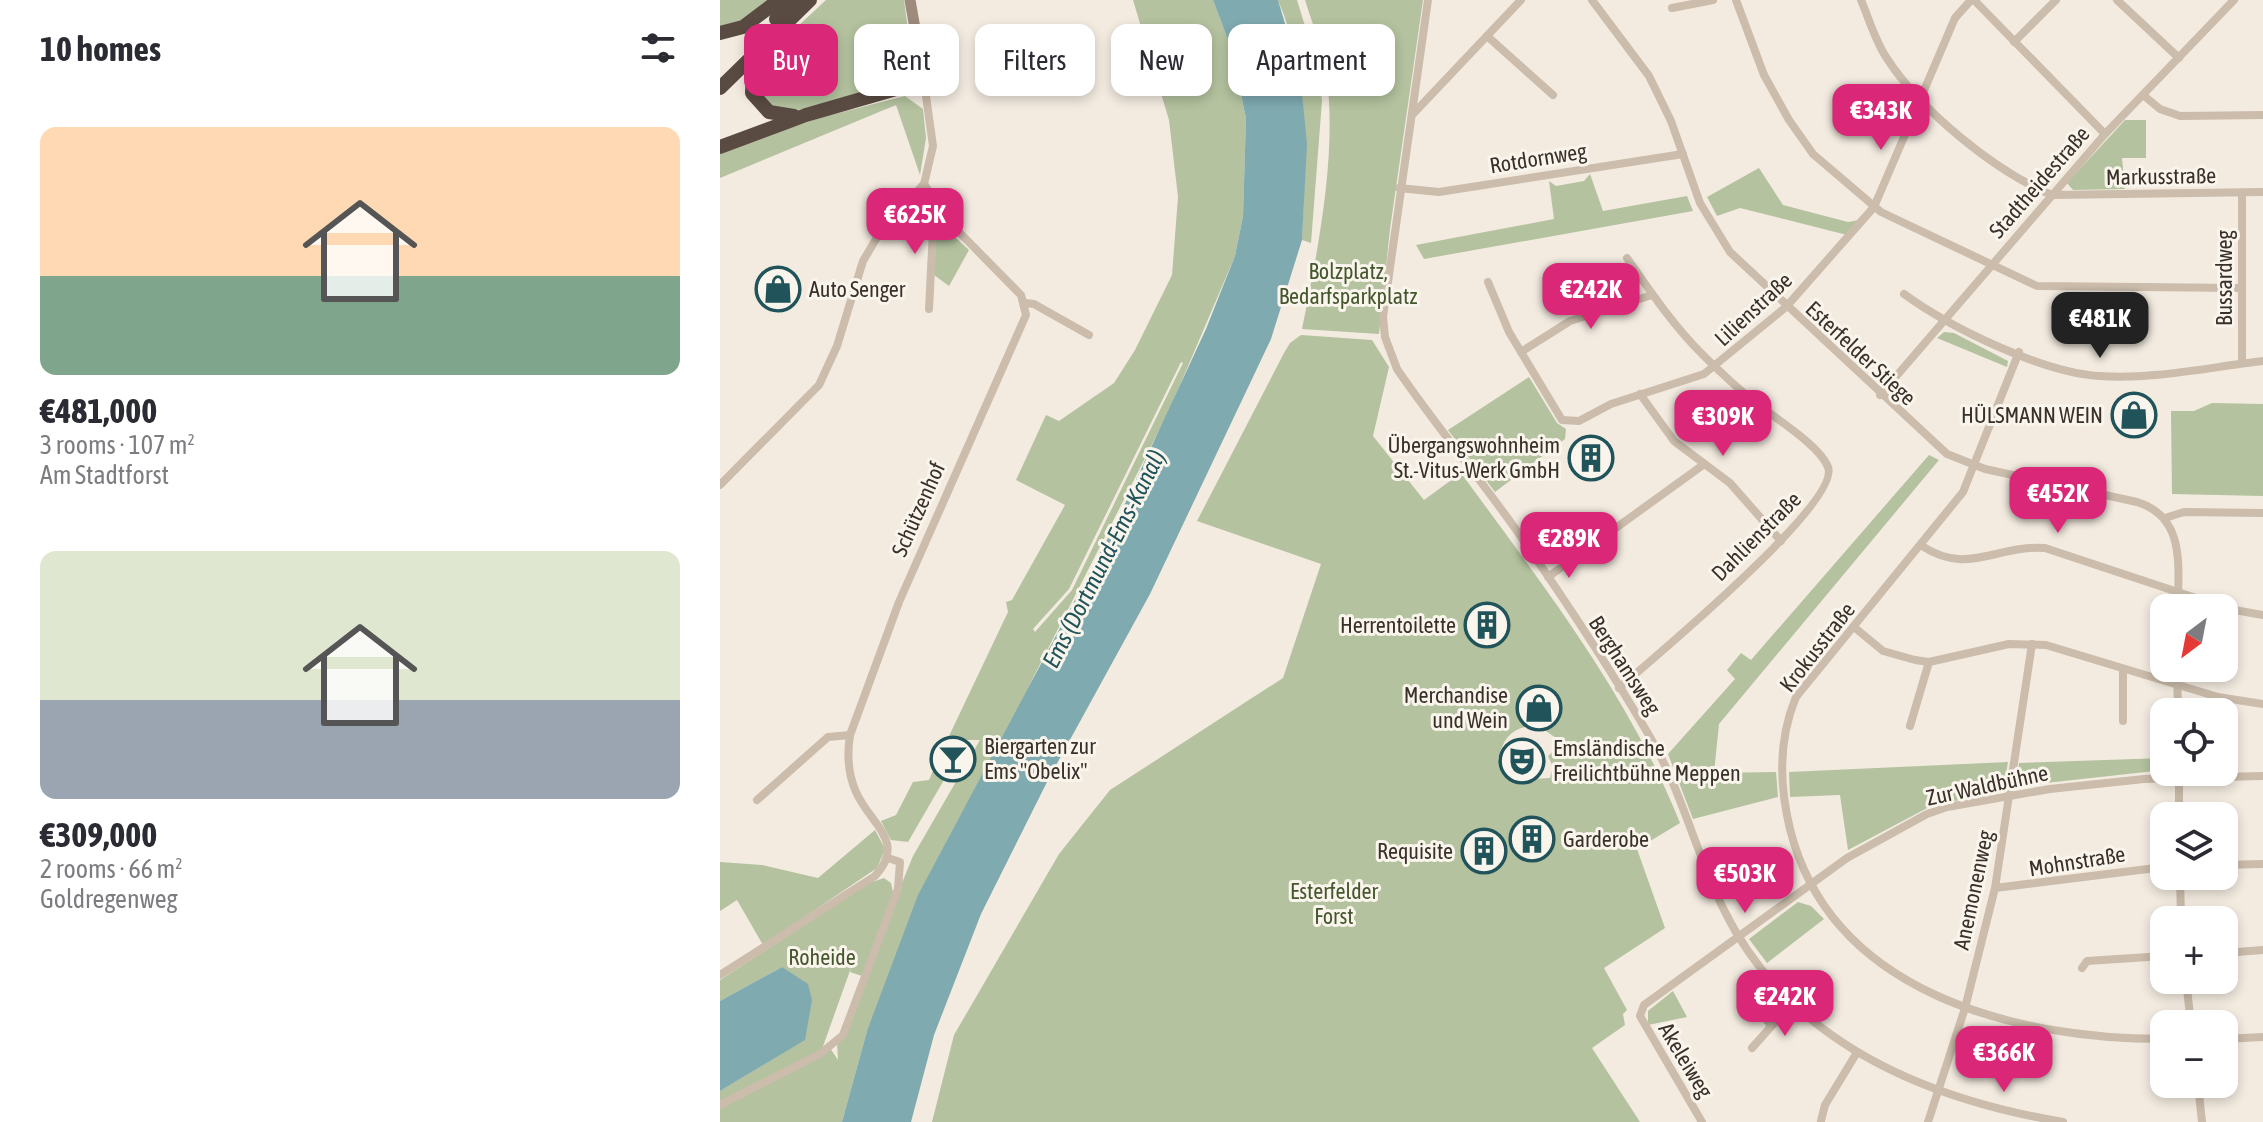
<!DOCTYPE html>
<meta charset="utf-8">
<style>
body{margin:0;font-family:"Asap Condensed",sans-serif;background:#f7f7f7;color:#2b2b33;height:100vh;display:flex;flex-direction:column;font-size:30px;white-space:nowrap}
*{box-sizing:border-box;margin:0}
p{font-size:26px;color:#7c7c81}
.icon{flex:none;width:44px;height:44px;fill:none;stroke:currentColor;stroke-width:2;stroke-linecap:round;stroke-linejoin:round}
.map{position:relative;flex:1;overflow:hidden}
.side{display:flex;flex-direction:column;background:#fff;width:720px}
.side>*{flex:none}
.hud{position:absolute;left:24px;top:24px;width:760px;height:72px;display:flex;gap:16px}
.needle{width:52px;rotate:212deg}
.buttons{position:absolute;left:1430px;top:594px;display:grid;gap:16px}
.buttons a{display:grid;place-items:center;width:88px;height:88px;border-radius:16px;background:#fff;box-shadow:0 4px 12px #0003;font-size:40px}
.price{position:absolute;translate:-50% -68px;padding:0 18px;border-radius:16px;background:#db2777;color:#fff;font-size:26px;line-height:52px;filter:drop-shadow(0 2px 4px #0008)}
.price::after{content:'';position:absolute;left:50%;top:48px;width:24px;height:18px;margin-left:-12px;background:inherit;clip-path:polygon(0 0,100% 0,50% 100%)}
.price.current{background:#222;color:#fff}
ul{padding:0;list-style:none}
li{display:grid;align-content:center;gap:16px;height:424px;padding:0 40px}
li span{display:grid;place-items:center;height:248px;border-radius:16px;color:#555}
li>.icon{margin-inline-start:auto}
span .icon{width:144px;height:144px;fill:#fffc;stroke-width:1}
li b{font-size:34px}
h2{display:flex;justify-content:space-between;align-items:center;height:96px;padding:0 40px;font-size:34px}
.pill{padding:0 28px;border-radius:16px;background:#fff;box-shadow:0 4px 12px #0003;font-size:28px;line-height:72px}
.pill.current{background:#db2777;color:#fff}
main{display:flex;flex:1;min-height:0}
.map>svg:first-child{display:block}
.green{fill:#b4c29f;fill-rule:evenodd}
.water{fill:#7faab0}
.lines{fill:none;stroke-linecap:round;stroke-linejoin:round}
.street{stroke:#cbbcab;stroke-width:8}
.secondary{stroke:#9f8b7c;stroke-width:11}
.highway{stroke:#5a4b42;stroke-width:14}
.labels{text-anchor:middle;stroke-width:6;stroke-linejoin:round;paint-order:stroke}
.street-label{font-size:22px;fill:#39302a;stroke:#faf5ec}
.park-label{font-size:22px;fill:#45572e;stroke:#faf5ec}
.poi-label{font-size:22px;fill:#39302a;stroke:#faf5ec;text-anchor:end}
.water-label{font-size:24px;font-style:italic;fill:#20535a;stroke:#faf5ec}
</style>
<main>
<section class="side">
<h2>10 homes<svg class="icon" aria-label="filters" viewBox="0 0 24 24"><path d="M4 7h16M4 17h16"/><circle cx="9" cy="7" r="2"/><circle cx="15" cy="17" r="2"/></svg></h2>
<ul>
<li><span style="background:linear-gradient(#ffd9b3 60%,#7fa58c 0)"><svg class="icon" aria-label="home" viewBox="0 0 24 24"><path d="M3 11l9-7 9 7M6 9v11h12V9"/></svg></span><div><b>€481,000</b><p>3 rooms · 107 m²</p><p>Am Stadtforst</p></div></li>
<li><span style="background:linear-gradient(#dfe7d0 60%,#9aa5b1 0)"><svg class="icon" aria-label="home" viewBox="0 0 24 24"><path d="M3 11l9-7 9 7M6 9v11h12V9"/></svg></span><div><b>€309,000</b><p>2 rooms · 66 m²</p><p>Goldregenweg</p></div></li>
</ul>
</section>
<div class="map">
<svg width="1543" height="1122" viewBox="0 0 1543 1122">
<rect width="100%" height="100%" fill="#f3ebe0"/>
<g class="green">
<path d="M0,0h52l-30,21 -22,8z"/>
<path d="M106,0h78l9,67 -9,8c-28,10 -103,45 -129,33 -7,-3 -13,-11 -19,-16l2,-23 11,-16z"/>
<path d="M413,0h80l18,48 15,70 -3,98 -8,40 -67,157 -134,263 -167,355 -25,91h-122v-31l84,-51 -22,-73 -62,34v-21l149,-97 15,-5 7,5 2,9 -31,84 -12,-4 2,-7 -31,87 9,-4 8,12 -1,-18 76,-186 67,-116h-14l-4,7 -5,-2 -7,15 -10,-5 68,-143 -2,-10 6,-2 53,-95 -49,-25 30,-65 13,6 55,-38 21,-33 37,-75 6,-78 -9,-77zM461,362l2,1 -111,227 -37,42 -2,-3 36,-40z"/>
<path d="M558,0h19l22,72 3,29 -11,142 -9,-3c4,-79 8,-166 -24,-240z"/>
<path d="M585,0h118l-33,229 -11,105 -77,-5c16,-80 36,-177 24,-258 -4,-24 -14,-48 -21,-71z"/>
<path d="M185,96l18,13 3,29 -6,37 -24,-70 -176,73v-26l9,-4 94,-31z"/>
<path d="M1405,120h21v38h-24l3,31 -52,1 -6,-7z"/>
<path d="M1039,168l24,37 65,17 17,-3 -14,17 -111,-28 -23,8 -10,-19z"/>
<path d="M870,174l13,37 84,-15 6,15 -269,48 -8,-14 138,-26 -5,-38 7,5 28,-5z"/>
<path d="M221,224l28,26 -20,36 -15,-11 3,-48z"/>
<path d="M1224,332l10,1 54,28 -1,6 -70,-29z"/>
<path d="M581,335l71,5 17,27 -16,69 51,64 37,-27c81,111 168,222 219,350l-43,26 28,79 -61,40 23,42 -4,4 2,11 -33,23 48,74h-708l22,-87 105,-181 51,-64 173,-112 38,-114 -124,-43 87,-168 6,-10zM819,726l24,17 -15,13 5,11 -3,11 -16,1 -14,-4 -2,-12 -20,-3c5,-24 17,-35 41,-34z"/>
<path d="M809,377l28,46 9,6 -1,10 -70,53 -47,-62z"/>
<path d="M1492,403l51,1v92l-91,-2 -1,-83h23z"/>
<path d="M1209,455l10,5 -220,264 -5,49 62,-1 2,25 -85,22 -25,-65 67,-75 -8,-9 14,-17 10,7z"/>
<path d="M1444,758v12l-136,15 -11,-8 2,-14z"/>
<path d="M1288,762l-4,23 -6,6 -69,16 -81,43 -8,-55 -50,2 -1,-25z"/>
<path d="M215,766l13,7 -40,69 -17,-2 -10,-19 15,-6 17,-33 16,-2z"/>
<path d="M155,830l10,19 -8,19 -114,77 -26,-45 -17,11v-49l42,3 56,13z"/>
<path d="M1078,902l13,4 13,13 -57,44 -18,-24z"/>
<path d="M1045,981l17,25 -15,21 -21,-30z"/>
<path d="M953,991l14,26 -39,8v-14z"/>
</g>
<g class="water">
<path d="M493,0h65l22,74 7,70 -5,96 -31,99 -121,255 -101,184 -68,136 -47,121 -23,87h-69l25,-91 51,-136 199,-374 89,-192 29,-73 8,-40 3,-98 -15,-70z"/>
<path d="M62,967l26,17 4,16 -7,40 -85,51v-90z"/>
</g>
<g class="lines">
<g class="street">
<path d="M708,0l-45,317 2,20 12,32c39,57 83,109 122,165 46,66 91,134 131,203 32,54 46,117 74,173 65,132 202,189 339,212"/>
<path d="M872,0l57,76 22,45 29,82 30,49 217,202 38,15 152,33c49,15 41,64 41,106"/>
<path d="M1016,0l28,75 25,45 24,34 68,58 156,74 204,2"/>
<path d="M1141,0c8,19 14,40 25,57 34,53 108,114 166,138l211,-3"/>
<path d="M1254,0l131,134"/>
<path d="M1397,0l62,58"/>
<path d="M952,8l41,-8"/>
<path d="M767,36l66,59"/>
<path d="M1294,42l42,-42"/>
<path d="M1423,95l17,14 20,7 83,-1"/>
<path d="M693,114l108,-114"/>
<path d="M679,188l40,4 244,-38"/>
<path d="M1522,193v170"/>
<path d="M768,282l21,50 53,88 17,1 32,-17 93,-30 82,-67 88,-100 81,-189 16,-18"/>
<path d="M1184,294c47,34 137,78 195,82 54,4 111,-9 164,-15"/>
<path d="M305,303l9,1 55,31"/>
<path d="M209,309l4,-79 7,-18"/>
<path d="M801,352l49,-31 82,-26"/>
<path d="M1299,352l-56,140 -167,205c-18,43 -17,87 -6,132 41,164 225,210 374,210"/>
<path d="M920,394l34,47 56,42 51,58"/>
<path d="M1160,395l225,-261 129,-134"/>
<path d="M0,485l99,-100 18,-39 26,-85 16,-27 45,-50 9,-38 -8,-57"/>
<path d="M1445,518l19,-6 79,1"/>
<path d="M1202,546c46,30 73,-1 123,2l184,61 34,6"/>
<path d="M828,577l155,-112"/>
<path d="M1134,627l29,24 32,9 14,2 80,-18 37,1 172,52 45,7"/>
<path d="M1457,668l1,44"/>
<path d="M899,688c32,-28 223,-186 209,-221 -9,-23 -58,-52 -77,-68 -17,-14 -34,-30 -49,-45 -29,-29 -52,-63 -75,-96"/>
<path d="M1403,721v-51"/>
<path d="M1190,726l19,-64"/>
<path d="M1459,773v43"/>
<path d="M37,800l71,-63 22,-2"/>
<path d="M1504,865l39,-1"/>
<path d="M1460,876l1,44"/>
<path d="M1275,888l169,-21"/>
<path d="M1504,953l39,-3"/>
<path d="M1362,968l5,-7 77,-5"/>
<path d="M0,975l155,-99c32,-34 -5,-52 -19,-84 -8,-18 -9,-38 -6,-57l49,-133 127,-287 -5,-20 -68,-69 -29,-42"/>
<path d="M1466,980l5,44"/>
<path d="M1504,1039l39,-2"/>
<path d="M1032,1048l40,-45"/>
<path d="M1478,1084l4,38"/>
<path d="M0,1105l100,-51 23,-19 55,-146 2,-27 -12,-4"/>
<path d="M1101,1121l4,-16 31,-51"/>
<path d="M982,1122l-62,-106 4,-11 203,-147 80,-44 20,-7 103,-18 94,-10 119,-3"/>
<path d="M1208,1122l37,-114 30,-120 37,-244"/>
</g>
<path class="secondary" d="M190,0l14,80"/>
<g class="highway">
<path d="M56,19l19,-19"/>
<path d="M0,33l23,-6 36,-27"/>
<path d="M42,52l-9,19 -1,22 17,19 25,4"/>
<path d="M0,88l90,-88"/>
<path d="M176,89h29"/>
<path d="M0,147l86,-32 90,-26 27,-14"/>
</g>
</g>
<defs>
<g id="shop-ring" transform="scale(2.3)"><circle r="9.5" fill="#faf5ec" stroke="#20535a" stroke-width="1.5"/><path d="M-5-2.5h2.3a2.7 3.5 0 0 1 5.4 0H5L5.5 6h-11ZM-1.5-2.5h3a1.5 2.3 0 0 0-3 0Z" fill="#20535a"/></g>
<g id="building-ring" transform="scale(2.3)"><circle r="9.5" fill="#faf5ec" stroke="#20535a" stroke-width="1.5"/><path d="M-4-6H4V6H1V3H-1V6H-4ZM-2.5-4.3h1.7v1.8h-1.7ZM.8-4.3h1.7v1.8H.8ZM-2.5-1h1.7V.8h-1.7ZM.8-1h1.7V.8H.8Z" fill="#20535a"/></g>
<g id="bar-ring" transform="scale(2.3)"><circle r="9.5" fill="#faf5ec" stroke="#20535a" stroke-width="1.5"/><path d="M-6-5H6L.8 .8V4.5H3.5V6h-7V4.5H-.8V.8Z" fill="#20535a"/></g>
<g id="theatre-ring" transform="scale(2.3)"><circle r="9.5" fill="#faf5ec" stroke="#20535a" stroke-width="1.5"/><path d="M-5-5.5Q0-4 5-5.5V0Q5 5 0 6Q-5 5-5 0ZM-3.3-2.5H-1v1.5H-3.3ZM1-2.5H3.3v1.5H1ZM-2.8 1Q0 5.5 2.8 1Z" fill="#20535a"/></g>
</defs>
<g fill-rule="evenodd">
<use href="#shop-ring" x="58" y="289"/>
<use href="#shop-ring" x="1414" y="415"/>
<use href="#building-ring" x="871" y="458"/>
<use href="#building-ring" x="767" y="625"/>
<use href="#shop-ring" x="819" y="708"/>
<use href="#bar-ring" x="233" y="759"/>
<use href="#theatre-ring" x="802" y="761"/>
<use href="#building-ring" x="812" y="839"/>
<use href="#building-ring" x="764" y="851"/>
</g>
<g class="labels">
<g class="street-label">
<text transform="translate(818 158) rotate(-9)" y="8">Rotdornweg</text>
<text transform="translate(1441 176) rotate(-1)" y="8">Markusstraße</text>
<text transform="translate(1319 182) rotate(-49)" y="8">Stadtheidestraße</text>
<text transform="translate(1504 278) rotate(-90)" y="8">Bussardweg</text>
<text transform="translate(1033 309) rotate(-43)" y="8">Lilienstraße</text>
<text transform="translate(1141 353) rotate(43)" y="8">Esterfelder Stiege</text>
<text transform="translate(198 509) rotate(-66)" y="8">Schützenhof</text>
<text transform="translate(1036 536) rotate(-45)" y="8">Dahlienstraße</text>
<text transform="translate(1097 647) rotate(-52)" y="8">Krokusstraße</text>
<text transform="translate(905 665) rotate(57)" y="8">Berghamsweg</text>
<text transform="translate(1267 785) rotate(-12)" y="8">Zur Waldbühne</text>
<text transform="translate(1357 861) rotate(-9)" y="8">Mohnstraße</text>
<text transform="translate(1253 890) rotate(-78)" y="8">Anemonenweg</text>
<text transform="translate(966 1060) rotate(59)" y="8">Akeleiweg</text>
</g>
<g class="park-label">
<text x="628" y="279">Bolzplatz,<tspan x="628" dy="25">Bedarfsparkplatz</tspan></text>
<text x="614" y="899">Esterfelder<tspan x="614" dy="25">Forst</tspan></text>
<text x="102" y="965">Roheide</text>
</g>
<g class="poi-label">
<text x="89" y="297" text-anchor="start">Auto Senger</text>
<text x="1383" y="423">HÜLSMANN WEIN</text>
<text x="840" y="453">Übergangswohnheim<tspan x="840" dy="25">St.-Vitus-Werk GmbH</tspan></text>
<text x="736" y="633">Herrentoilette</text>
<text x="788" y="703">Merchandise<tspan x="788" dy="25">und Wein</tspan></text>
<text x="264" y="754" text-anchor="start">Biergarten zur<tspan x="264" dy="25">Ems "Obelix"</tspan></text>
<text x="833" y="756" text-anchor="start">Emsländische<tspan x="833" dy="25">Freilichtbühne Meppen</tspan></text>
<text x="843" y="847" text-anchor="start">Garderobe</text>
<text x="733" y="859">Requisite</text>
</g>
<g class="water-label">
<text transform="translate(384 559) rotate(-63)" y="8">Ems (Dortmund-Ems-Kanal)</text>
</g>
</g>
</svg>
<div class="buttons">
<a><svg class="needle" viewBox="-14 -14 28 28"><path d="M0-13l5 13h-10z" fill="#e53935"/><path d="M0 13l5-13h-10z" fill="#7c7c81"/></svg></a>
<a><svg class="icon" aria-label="locate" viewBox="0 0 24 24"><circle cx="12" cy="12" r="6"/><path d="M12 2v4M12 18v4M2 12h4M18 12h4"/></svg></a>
<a><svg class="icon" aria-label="layers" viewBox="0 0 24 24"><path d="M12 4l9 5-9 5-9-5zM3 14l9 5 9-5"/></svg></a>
<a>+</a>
<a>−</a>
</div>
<b class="price" style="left:1161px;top:152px">€343K</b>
<b class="price" style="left:195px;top:256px">€625K</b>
<b class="price" style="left:871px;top:331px">€242K</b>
<b class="price current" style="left:1380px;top:360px">€481K</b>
<b class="price" style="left:1003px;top:458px">€309K</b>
<b class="price" style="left:1338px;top:535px">€452K</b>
<b class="price" style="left:849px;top:580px">€289K</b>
<b class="price" style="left:1025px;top:915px">€503K</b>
<b class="price" style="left:1065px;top:1038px">€242K</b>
<b class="price" style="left:1284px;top:1094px">€366K</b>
<div class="hud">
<a class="pill current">Buy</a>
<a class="pill">Rent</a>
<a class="pill">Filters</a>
<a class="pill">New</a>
<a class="pill">Apartment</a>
</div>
</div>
</main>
